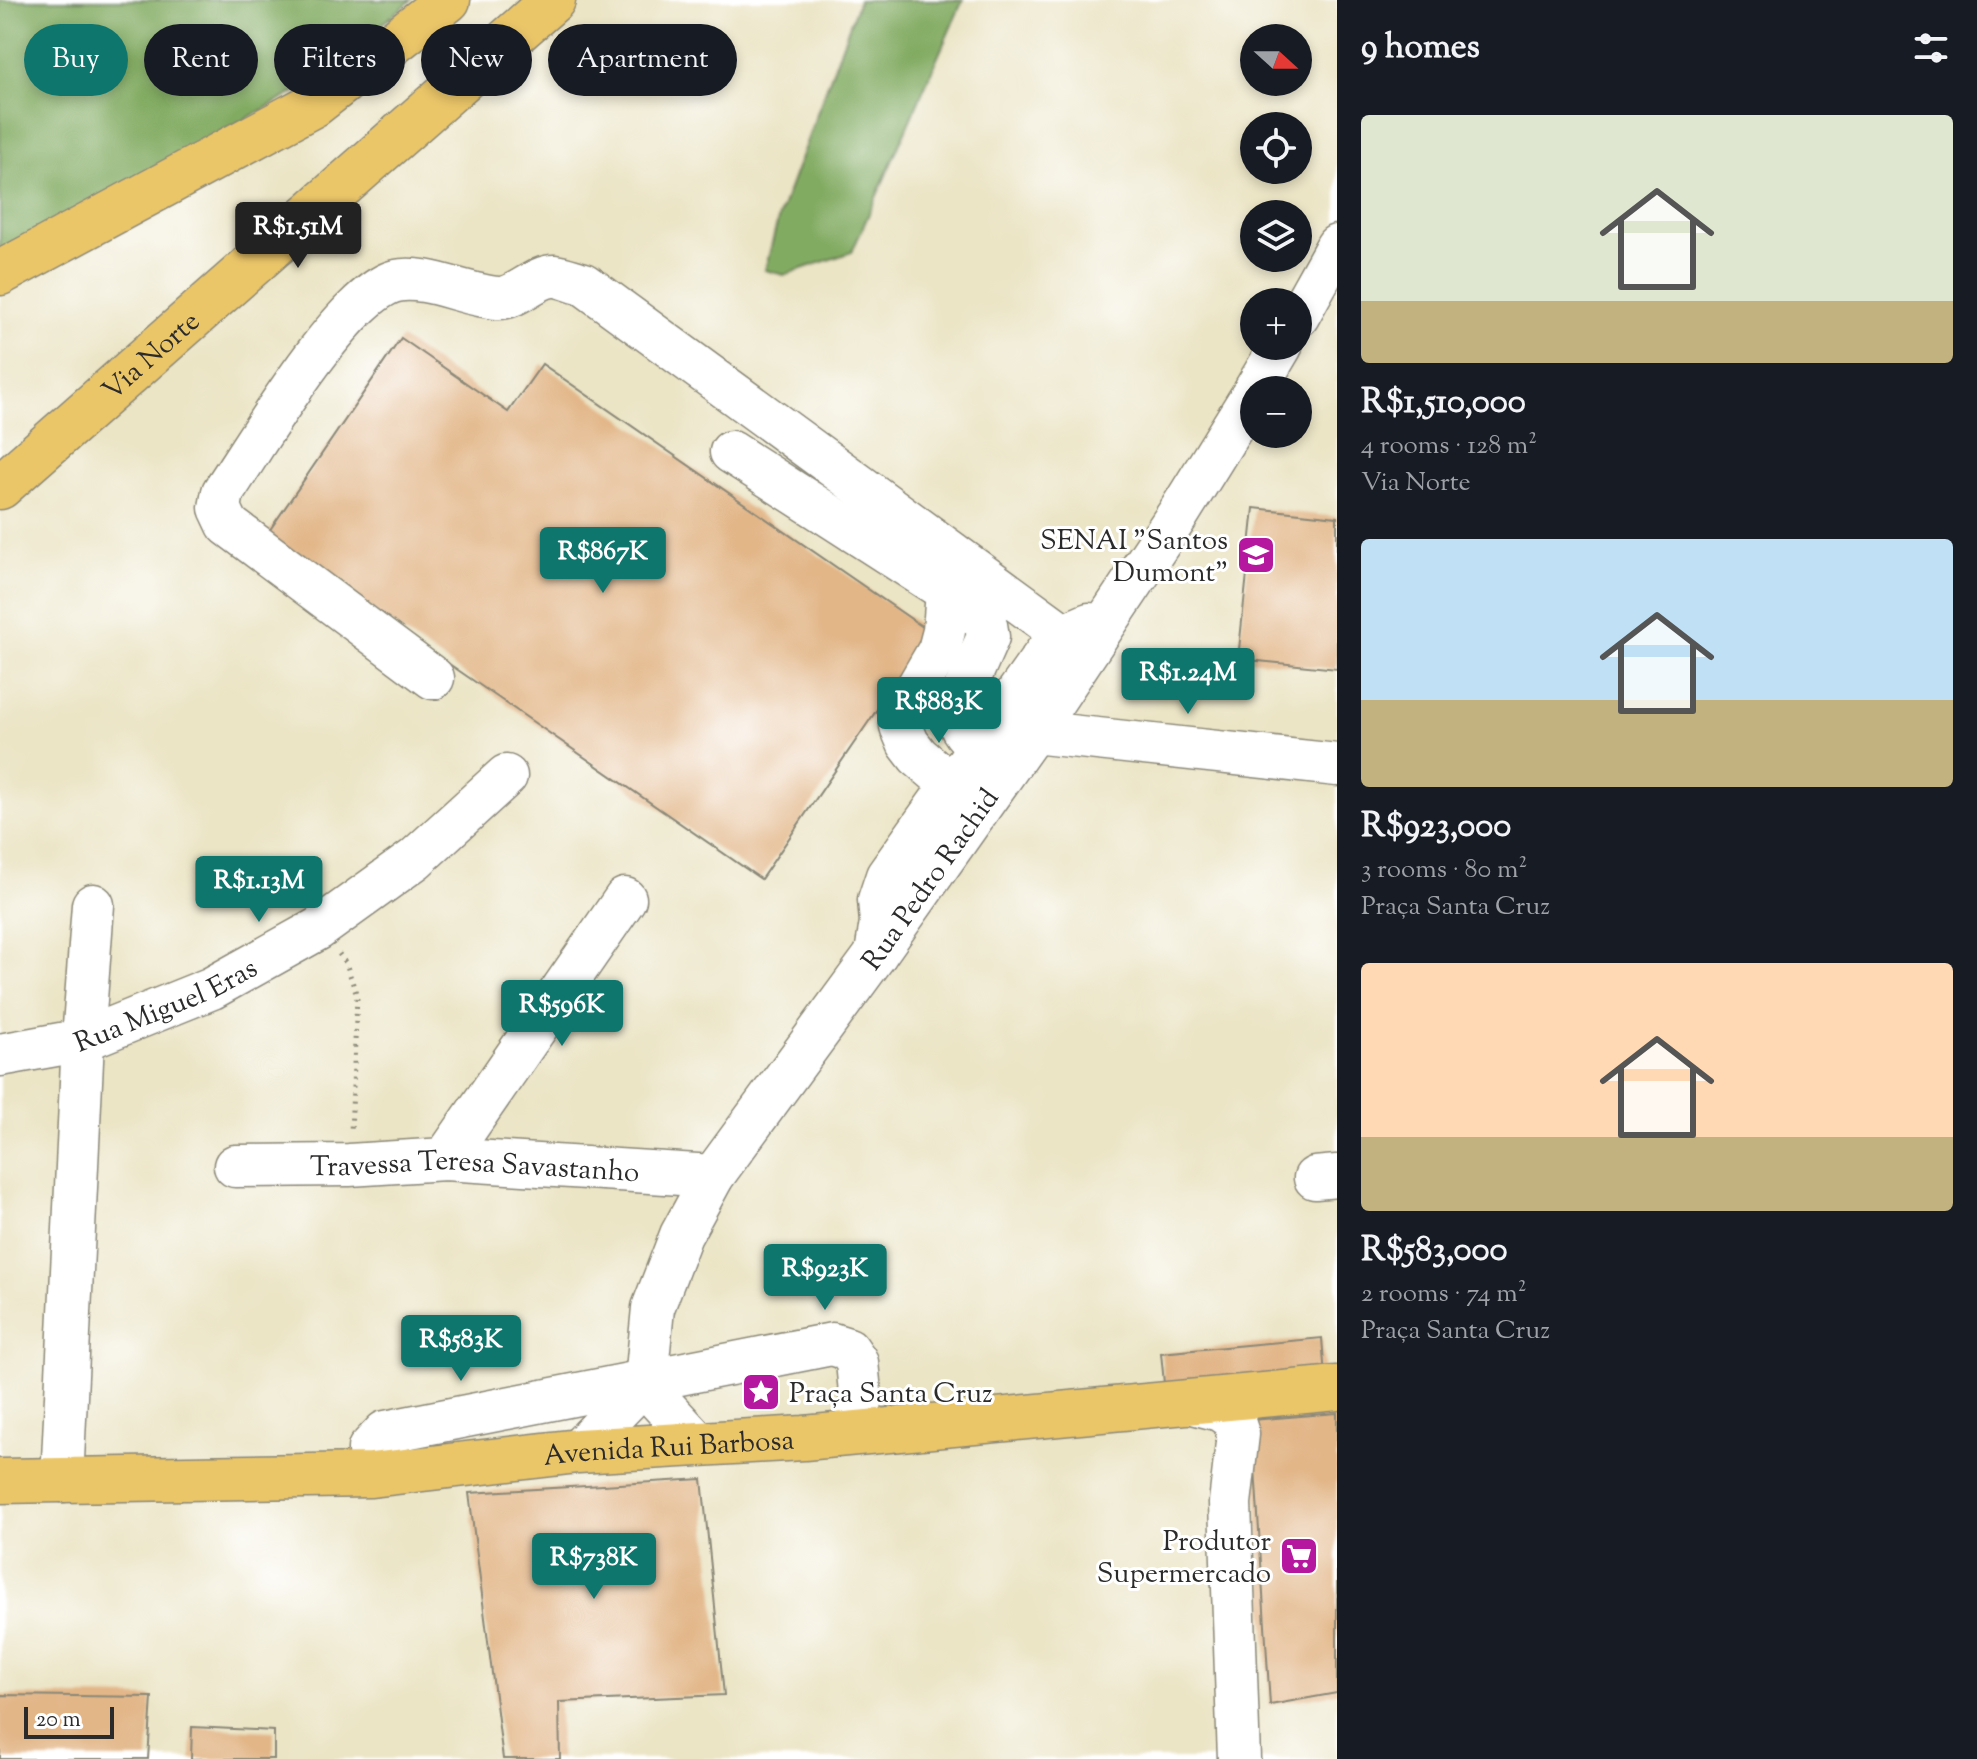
<!DOCTYPE html>
<meta charset="utf-8">
<style>
body{margin:0;font-family:"Sorts Mill Goudy",serif;background:#20242c;color:#f1f3f6;height:100vh;display:flex;flex-direction:column;font-size:30px;white-space:nowrap}
*{box-sizing:border-box;margin:0}
p{font-size:26px;color:#9ea1a6}
.icon{flex:none;width:44px;height:44px;fill:none;stroke:currentColor;stroke-width:2;stroke-linecap:round;stroke-linejoin:round}
.map{position:relative;flex:1;overflow:hidden}
.details{display:flex;flex-direction:column;background:#171b24;width:640px}
.details>*{flex:none}
.guide{position:absolute;left:24px;top:24px;width:760px;height:72px;display:flex;gap:16px}
.needle{width:52px;rotate:111deg}
.buttons{position:absolute;left:1240px;top:24px;display:grid;gap:16px}
.buttons a{display:grid;place-items:center;width:72px;height:72px;border-radius:50%;background:#171b24;box-shadow:0 4px 12px #0003;font-size:40px}
.scale{position:absolute;left:24px;bottom:20px;width:90px;box-sizing:border-box;padding-left:8px;border:4px solid #2b2b2b;border-top:0;font-size:22px;line-height:28px;white-space:nowrap;color:#2b2b2b;-webkit-text-stroke:6px #fff;paint-order:stroke}
.price{position:absolute;translate:-50% -68px;padding:0 18px;border-radius:8px;background:#0f766e;color:#fff;font-size:26px;line-height:52px;filter:drop-shadow(0 2px 4px #0008)}
.price::after{content:'';position:absolute;left:50%;top:48px;width:24px;height:18px;margin-left:-12px;background:inherit;clip-path:polygon(0 0,100% 0,50% 100%)}
.price.current{background:#222;color:#fff}
ul{padding:0;list-style:none}
li{display:grid;align-content:center;gap:16px;height:424px;padding:0 24px}
li span{display:grid;place-items:center;height:248px;border-radius:8px;color:#555}
li>.icon{margin-inline-start:auto}
span .icon{width:144px;height:144px;fill:#fffc;stroke-width:1}
li b{font-size:34px}
h2{display:flex;justify-content:space-between;align-items:center;height:96px;padding:0 24px;font-size:34px}
.tag{padding:0 28px;border-radius:36px;background:#171b24;box-shadow:0 4px 12px #0003;font-size:28px;line-height:72px}
.tag.current{background:#0f766e;color:#fff}
main{display:flex;flex:1;min-height:0}
.map>svg:first-child{display:block}
.forest{fill:#82ab62;stroke:#566b46;stroke-width:2}
.building{fill:#e2b687}
.lines{fill:none;stroke-linecap:round;stroke-linejoin:round}
.minor-casing{stroke:#8b8878;stroke-width:45}
.major-casing{stroke:#8b8878;stroke-width:47}
.path{stroke:#8b8878;stroke-width:5;stroke-dasharray:2 6;stroke-linecap:butt}
.minor{stroke:#fff;stroke-width:42}
.major{stroke:#ebc669;stroke-width:44}
.labels{text-anchor:middle;stroke-width:6;stroke-linejoin:round;paint-order:stroke}
.street-label{font-size:28px;fill:#2b2b2b;stroke:#fff}
.poi-label{font-size:28px;fill:#2b2b2b;stroke:#fff;text-anchor:end}
</style>
<main>
<div class="map">
<svg width="1337" height="1759" viewBox="0 0 1337 1759">
<rect width="100%" height="100%" fill="#fff"/>
<filter id="ink" filterUnits="userSpaceOnUse"><feTurbulence type="fractalNoise" baseFrequency=".0125" numOctaves="2"/><feDisplacementMap in="SourceGraphic" scale="16" xChannelSelector="R" yChannelSelector="G"/><feConvolveMatrix kernelMatrix="1 2 1 2 8 2 1 2 1" color-interpolation-filters="sRGB"/></filter>
<filter id="wash" filterUnits="userSpaceOnUse"><feTurbulence type="fractalNoise" baseFrequency=".006" numOctaves="4" result="noise"/><feDisplacementMap in="SourceGraphic" scale="32" xChannelSelector="R" yChannelSelector="G"/><feGaussianBlur stdDeviation="1.8" result="paint"/><feColorMatrix in="noise" values="0 0 0 0 0 0 0 0 0 0 0 0 0 0 0 0 0 1.4 0 .05"/><feComposite in="paint" operator="in"/></filter>
<g filter="url(#wash)">
<rect width="100%" height="100%" fill="#ebe4c5"/>
<g class="forest">
<path d="M0,0h412l-116,92 -296,159z"/>
<path d="M859,0h104l-111,252 -68,23 -19,-5 14,-54z"/>
</g>
<g id="blocks">
<g class="building">
<path d="M401,338l107,74 34,-48 388,268 -169,247 -496,-342z"/>
<path d="M1254,508l83,9v152l-99,-10z"/>
<path d="M1322,1338l3,39 -160,16 -4,-40z"/>
<path d="M1337,1413v280l-67,12 -18,-285z"/>
<path d="M702,1479l22,216 -165,7 1,57h-57l-34,-266z"/>
<path d="M0,1695l152,2 -4,62h-148z"/>
<path d="M192,1727l82,4v28h-83z"/>
</g>
</g>
</g>
<g filter="url(#ink)">
<use href="#blocks" fill-opacity="0" stroke="#8b8878" stroke-width="2"/>
<g class="lines">
<g class="minor-casing">
<g id="minor">
<path d="M1298,316l39,-70"/>
<path d="M1255,390l26,-44"/>
<path d="M731,452l244,157 11,16 2,12 -31,70c-1,16 8,29 22,39"/>
<path d="M433,678l-205,-153 -8,-17 3,-16c32,-47 121,-199 173,-211 29,-7 70,15 102,17 19,1 38,-23 57,-22 9,1 20,6 29,8l480,351"/>
<path d="M1033,732l304,33"/>
<path d="M952,785l-34,-29 -10,-13 -7,-17 3,-16 35,-60 5,-19 3,-40 16,-15"/>
<path d="M876,954l5,-32 -2,-22 8,-24 161,-226 16,-15 25,-11"/>
<path id="s1" d="M0,1055l83,-15 129,-52 106,-59 97,-70 91,-83"/>
<path d="M445,1159l180,-260"/>
<path id="s2" d="M235,1166l114,-1 96,-6 268,17"/>
<path d="M1315,1178l22,-2"/>
<path d="M646,1381l14,21 38,41"/>
<path d="M1189,1402l31,8 13,9 5,15 -8,69 9,256"/>
<path id="s3" d="M578,1451l68,-70 7,-73 28,-73 32,-59 163,-222 157,-222 144,-216 77,-124"/>
<path d="M371,1475l-2,-26 16,-17 447,-88 16,5 9,13 4,40 -3,15 -12,17"/>
<path d="M62,1481l21,-441 10,-135"/>
</g>
</g>
<g class="major-casing">
<g id="major">
<path d="M0,273l315,-169 133,-104"/>
<path id="s4" d="M0,487l553,-487"/>
<path id="s5" d="M0,1481l371,-6 207,-24 226,-13 533,-50"/>
</g>
</g>
<path class="path" d="M339,954l7,9 11,33 -6,136"/>
<use href="#minor" class="minor"/>
<use href="#major" class="major"/>
</g>
</g>
<defs>
<g id="university-square" transform="scale(2)"><rect x="-9" y="-9" width="18" height="18" rx="4" fill="#b5179e" stroke="#fff"/><path d="M0-5L7-2L0 1L-7-2ZM-4 1L0 2.5L4 1V4Q0 6-4 4Z" fill="#fff"/></g>
<g id="sight-square" transform="scale(2)"><rect x="-9" y="-9" width="18" height="18" rx="4" fill="#b5179e" stroke="#fff"/><path d="M0-6L1.8-2.2L6-1.7L2.9 1.2L3.7 5.4L0 3.3L-3.7 5.4L-2.9 1.2L-6-1.7L-1.8-2.2Z" fill="#fff"/></g>
<g id="supermarket-square" transform="scale(2)"><rect x="-9" y="-9" width="18" height="18" rx="4" fill="#b5179e" stroke="#fff"/><path d="M-6-5.5h2.5l.6 2H6L4.5 2H-2.5L-4.4-4H-6ZM-1.5 3.2a1.3 1.3 0 1 0 .1 0ZM3 3.2a1.3 1.3 0 1 0 .1 0Z" fill="#fff"/></g>
</defs>
<g fill-rule="evenodd">
<use href="#university-square" x="1256" y="555"/>
<use href="#sight-square" x="761" y="1392"/>
<use href="#supermarket-square" x="1299" y="1556"/>
</g>
<g class="labels">
<g class="street-label">
<text dy="10" stroke="none"><textPath href="#s4" startOffset="200">Via Norte</textPath></text>
<text dy="10" stroke="none"><textPath href="#s3" startOffset="684">Rua Pedro Rachid</textPath></text>
<text dy="10" stroke="none"><textPath href="#s1" startOffset="174">Rua Miguel Eras</textPath></text>
<text dy="10" stroke="none"><textPath href="#s2" startOffset="240">Travessa Teresa Savastanho</textPath></text>
<text dy="10" stroke="none"><textPath href="#s5" startOffset="670">Avenida Rui Barbosa</textPath></text>
</g>
<g class="poi-label">
<text x="1228" y="549">SENAI "Santos<tspan x="1228" dy="32">Dumont"</tspan></text>
<text x="789" y="1402" text-anchor="start">Praça Santa Cruz</text>
<text x="1271" y="1550">Produtor<tspan x="1271" dy="32">Supermercado</tspan></text>
</g>
</g>
</svg>
<div class="buttons">
<a><svg class="needle" viewBox="-14 -14 28 28"><path d="M0-13l5 13h-10z" fill="#e53935"/><path d="M0 13l5-13h-10z" fill="#9ea1a6"/></svg></a>
<a><svg class="icon" aria-label="locate" viewBox="0 0 24 24"><circle cx="12" cy="12" r="6"/><path d="M12 2v4M12 18v4M2 12h4M18 12h4"/></svg></a>
<a><svg class="icon" aria-label="layers" viewBox="0 0 24 24"><path d="M12 4l9 5-9 5-9-5zM3 14l9 5 9-5"/></svg></a>
<a>+</a>
<a>−</a>
</div>
<div class="scale">20 m</div>
<b class="price current" style="left:298px;top:270px">R$1.51M</b>
<b class="price" style="left:603px;top:595px">R$867K</b>
<b class="price" style="left:1188px;top:716px">R$1.24M</b>
<b class="price" style="left:939px;top:745px">R$883K</b>
<b class="price" style="left:259px;top:924px">R$1.13M</b>
<b class="price" style="left:562px;top:1048px">R$596K</b>
<b class="price" style="left:825px;top:1312px">R$923K</b>
<b class="price" style="left:461px;top:1383px">R$583K</b>
<b class="price" style="left:594px;top:1601px">R$738K</b>
<div class="guide">
<a class="tag current">Buy</a>
<a class="tag">Rent</a>
<a class="tag">Filters</a>
<a class="tag">New</a>
<a class="tag">Apartment</a>
</div>
</div>
<section class="details">
<h2>9 homes<svg class="icon" aria-label="filters" viewBox="0 0 24 24"><path d="M4 7h16M4 17h16"/><circle cx="9" cy="7" r="2"/><circle cx="15" cy="17" r="2"/></svg></h2>
<ul>
<li><span style="background:linear-gradient(#dfe7d0 75%,#c2b280 0)"><svg class="icon" aria-label="home" viewBox="0 0 24 24"><path d="M3 11l9-7 9 7M6 9v11h12V9"/></svg></span><div><b>R$1,510,000</b><p>4 rooms · 128 m²</p><p>Via Norte</p></div></li>
<li><span style="background:linear-gradient(#bfe0f5 65%,#c2b280 0)"><svg class="icon" aria-label="home" viewBox="0 0 24 24"><path d="M3 11l9-7 9 7M6 9v11h12V9"/></svg></span><div><b>R$923,000</b><p>3 rooms · 80 m²</p><p>Praça Santa Cruz</p></div></li>
<li><span style="background:linear-gradient(#ffd9b3 70%,#c2b280 0)"><svg class="icon" aria-label="home" viewBox="0 0 24 24"><path d="M3 11l9-7 9 7M6 9v11h12V9"/></svg></span><div><b>R$583,000</b><p>2 rooms · 74 m²</p><p>Praça Santa Cruz</p></div></li>
</ul>
</section>
</main>
